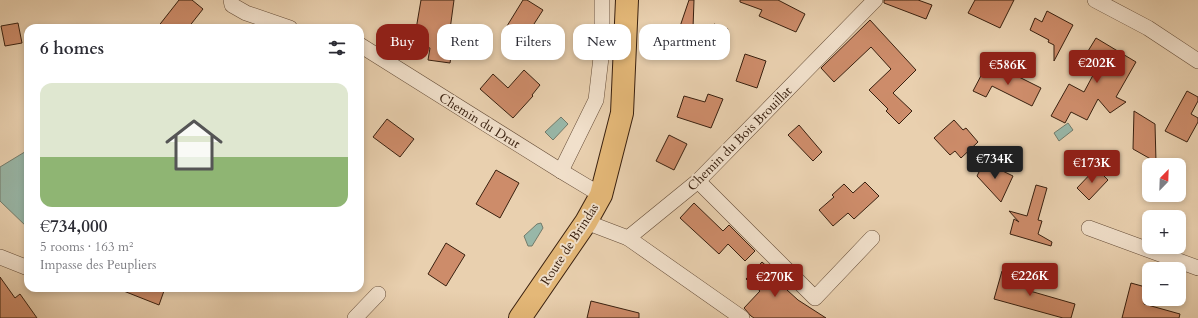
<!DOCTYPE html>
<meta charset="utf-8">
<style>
body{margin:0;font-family:Cardo,serif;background:#f2f2f3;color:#2b2b33;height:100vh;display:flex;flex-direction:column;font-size:15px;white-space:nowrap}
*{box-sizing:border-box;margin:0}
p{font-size:13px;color:#7c7c81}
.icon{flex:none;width:22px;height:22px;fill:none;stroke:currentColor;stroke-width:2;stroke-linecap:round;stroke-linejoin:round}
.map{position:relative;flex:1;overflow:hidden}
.drawer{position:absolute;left:24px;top:24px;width:340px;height:268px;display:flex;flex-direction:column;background:#fff;border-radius:12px;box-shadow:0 2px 6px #0003}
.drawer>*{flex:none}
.banner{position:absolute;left:376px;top:24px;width:380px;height:36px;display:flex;gap:8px}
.needle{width:26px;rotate:23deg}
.controls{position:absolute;left:1142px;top:158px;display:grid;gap:8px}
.controls a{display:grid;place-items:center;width:44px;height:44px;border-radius:8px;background:#fff;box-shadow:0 2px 6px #0003;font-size:20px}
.price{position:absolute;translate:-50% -34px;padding:0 9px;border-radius:4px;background:#8f2418;color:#fff;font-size:13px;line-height:26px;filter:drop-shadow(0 1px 2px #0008)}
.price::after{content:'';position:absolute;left:50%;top:24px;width:12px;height:9px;margin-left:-6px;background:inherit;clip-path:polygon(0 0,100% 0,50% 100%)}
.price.active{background:#222;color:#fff}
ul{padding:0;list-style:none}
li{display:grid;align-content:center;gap:8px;height:212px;padding:0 16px}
li span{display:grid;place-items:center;height:124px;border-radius:12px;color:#555}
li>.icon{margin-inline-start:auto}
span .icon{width:72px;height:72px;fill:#fffc;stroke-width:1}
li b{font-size:17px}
h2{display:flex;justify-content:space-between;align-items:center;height:48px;padding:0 16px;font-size:17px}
.tag{padding:0 14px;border-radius:12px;background:#fff;box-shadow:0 2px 6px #0003;font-size:14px;line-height:36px}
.tag.active{background:#8f2418;color:#fff}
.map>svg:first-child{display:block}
.water{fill:#98b7a8;stroke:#727b6b}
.building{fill:#cd8c6a;stroke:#39200f}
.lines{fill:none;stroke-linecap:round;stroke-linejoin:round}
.minor-casing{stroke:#654c37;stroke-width:16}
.primary-casing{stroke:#39200f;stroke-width:24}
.minor{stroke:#f1e0cb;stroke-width:15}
.primary{stroke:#e4b878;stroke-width:22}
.labels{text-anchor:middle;stroke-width:4;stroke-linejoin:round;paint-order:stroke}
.street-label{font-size:13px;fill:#39200f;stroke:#f1e0cb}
</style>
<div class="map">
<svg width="1198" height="318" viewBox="0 0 1198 318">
<rect width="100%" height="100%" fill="#e9d0af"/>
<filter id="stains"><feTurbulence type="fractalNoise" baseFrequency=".005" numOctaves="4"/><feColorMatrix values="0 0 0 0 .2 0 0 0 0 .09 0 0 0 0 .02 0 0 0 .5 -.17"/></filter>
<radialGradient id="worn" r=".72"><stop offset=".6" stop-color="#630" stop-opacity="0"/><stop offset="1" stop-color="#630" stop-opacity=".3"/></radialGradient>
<g class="water">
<path d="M561,117l7,7 -15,16 -8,-8z"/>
<path d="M1068,123l5,7 -14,11 -5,-8z"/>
<path d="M28,150v78l-28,-27v-34z"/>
<path d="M541,223l2,5 -11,18h-4l-4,-10 13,-12z"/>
</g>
<g class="building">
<path d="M179,0h13l11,9 -15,19h-31z"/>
<path d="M421,0h33l-5,37h5l-4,26 -22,-3 2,-12 -8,-2 1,-3 -9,-2z"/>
<path d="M523,0h4l16,10 -18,28 -18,-12z"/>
<path d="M689,0h5l-2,56 -20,-6z"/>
<path d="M740,0h38l27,14 -9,18 -37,-16 3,-6 -22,-8z"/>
<path d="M884,0h34l14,5 -6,14 -42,-16z"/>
<path d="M975,0h39l-14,28 -32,-15z"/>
<path d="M1047,11l26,14 -19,36v-16l-6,-3 1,-2 -19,-10 5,-12 7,4z"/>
<path d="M870,20l46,50 -23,23 19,18 -13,13 -13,-13 2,-2 -19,-19 22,-21 -20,-22 -37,35 -13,-14z"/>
<path d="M18,23l4,20 -17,3 -4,-20z"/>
<path d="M714,24l14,5 -9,25 -14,-5z"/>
<path d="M1096,38l40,24 -20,35 10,5 -16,11 -12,-14 -11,21 -16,-8 -6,11 -14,-7 18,-32 15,8 15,-28 -14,-8z"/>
<path d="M745,54l21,7 -9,27 -21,-7z"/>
<path d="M999,67l42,21 -9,18 -40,-20 -6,11 -13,-6 11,-21 11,5z"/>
<path d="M524,70l16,15 -8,10 1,1 -20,22 -33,-29 13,-15 15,14z"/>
<path d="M1187,91l11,6v4l-7,13 7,4v4l-11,20 -22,-11z"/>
<path d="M708,94l15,5 -12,29 -34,-11 7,-21 21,6z"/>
<path d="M1134,111l21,13 1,38 -23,-13z"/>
<path d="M387,119l27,20 -14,18 -27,-20z"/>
<path d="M954,120l9,10 3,-2 12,14 -17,16 -6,-7 -5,4 -16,-17z"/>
<path d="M799,125l23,27 -9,9 -25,-26z"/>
<path d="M669,135l18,9 -13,26 -18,-9z"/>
<path d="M984,162l29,14 -12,26 -24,-26z"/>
<path d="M1096,168l12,12 -19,20 -12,-12z"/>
<path d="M496,170l23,13 -19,35 -24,-14z"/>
<path d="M865,182l14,14 -25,23 -6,-6 -15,13 -14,-16 15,-13 -2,-2 12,-11 9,9z"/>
<path d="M1036,185l11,3 -9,32 4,1 -4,13 14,8 -1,4 -41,-12 4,-15 5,3 -10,-11 18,5z"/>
<path d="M694,203l29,28 6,-6 26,26 -10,10 -17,-17 -9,10 -39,-36z"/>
<path d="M446,243l19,12 -19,31 -18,-12z"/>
<path d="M762,262l28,25 -3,3 11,10 28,18h-72l-3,-2 -7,-8 16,-17 -14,-12z"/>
<path d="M1002,271l31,9 -3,11 45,13 -4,14h-8l-69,-19z"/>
<path d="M0,277l15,21 5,-4 17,24h-37z"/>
<path d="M1131,283l18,5 -5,16 36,10 -1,4h-57z"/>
<path d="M116,288h49l-6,17z"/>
<path d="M591,301l48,12v5h-52z"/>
</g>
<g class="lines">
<g class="minor-casing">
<g id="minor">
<path d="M231,0l1,5 14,8 44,15"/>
<path d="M1095,0l53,28 50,33"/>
<path d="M360,45l201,126 40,24"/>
<path d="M561,171l35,-71 6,-51v-49"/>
<path d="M698,181l117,117 57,-60"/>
<path d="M586,222l42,16 70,-57 177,-181"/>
<path d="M1089,228l109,40"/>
<path d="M628,238l114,80"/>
<path d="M0,257l28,11"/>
<path d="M355,318l23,-24"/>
</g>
</g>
<g class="primary-casing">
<path id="primary" d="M520,318l66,-96 15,-27 21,-82 5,-113"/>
</g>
<use href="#minor" class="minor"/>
<use href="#primary" class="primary"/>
</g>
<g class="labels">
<g class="street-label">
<text transform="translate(480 120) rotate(32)" y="5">Chemin du Drut</text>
<text transform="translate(739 138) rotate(-45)" y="5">Chemin du Bois Brouillat</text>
<text transform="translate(569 244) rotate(-57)" y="5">Route de Brindas</text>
</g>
</g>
<rect width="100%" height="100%" filter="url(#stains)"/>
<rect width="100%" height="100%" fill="url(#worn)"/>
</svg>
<div class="controls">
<a><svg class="needle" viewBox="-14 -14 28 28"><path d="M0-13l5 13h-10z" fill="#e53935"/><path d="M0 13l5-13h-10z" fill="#7c7c81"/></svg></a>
<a>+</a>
<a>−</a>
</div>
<b class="price" style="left:1097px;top:84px">€202K</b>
<b class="price" style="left:1008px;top:86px">€586K</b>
<b class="price active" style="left:995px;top:180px">€734K</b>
<b class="price" style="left:1092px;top:184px">€173K</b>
<b class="price" style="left:1030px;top:297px">€226K</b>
<b class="price" style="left:775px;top:298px">€270K</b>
<div class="banner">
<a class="tag active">Buy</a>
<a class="tag">Rent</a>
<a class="tag">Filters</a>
<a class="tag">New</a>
<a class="tag">Apartment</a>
</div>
<section class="drawer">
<h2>6 homes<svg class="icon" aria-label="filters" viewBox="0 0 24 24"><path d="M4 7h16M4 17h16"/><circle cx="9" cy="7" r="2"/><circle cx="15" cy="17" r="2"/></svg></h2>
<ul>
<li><span style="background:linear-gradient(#dfe7d0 60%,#8fb573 0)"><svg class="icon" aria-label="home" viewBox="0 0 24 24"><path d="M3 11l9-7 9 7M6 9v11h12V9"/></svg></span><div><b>€734,000</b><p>5 rooms · 163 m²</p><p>Impasse des Peupliers</p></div></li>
</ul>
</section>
</div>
